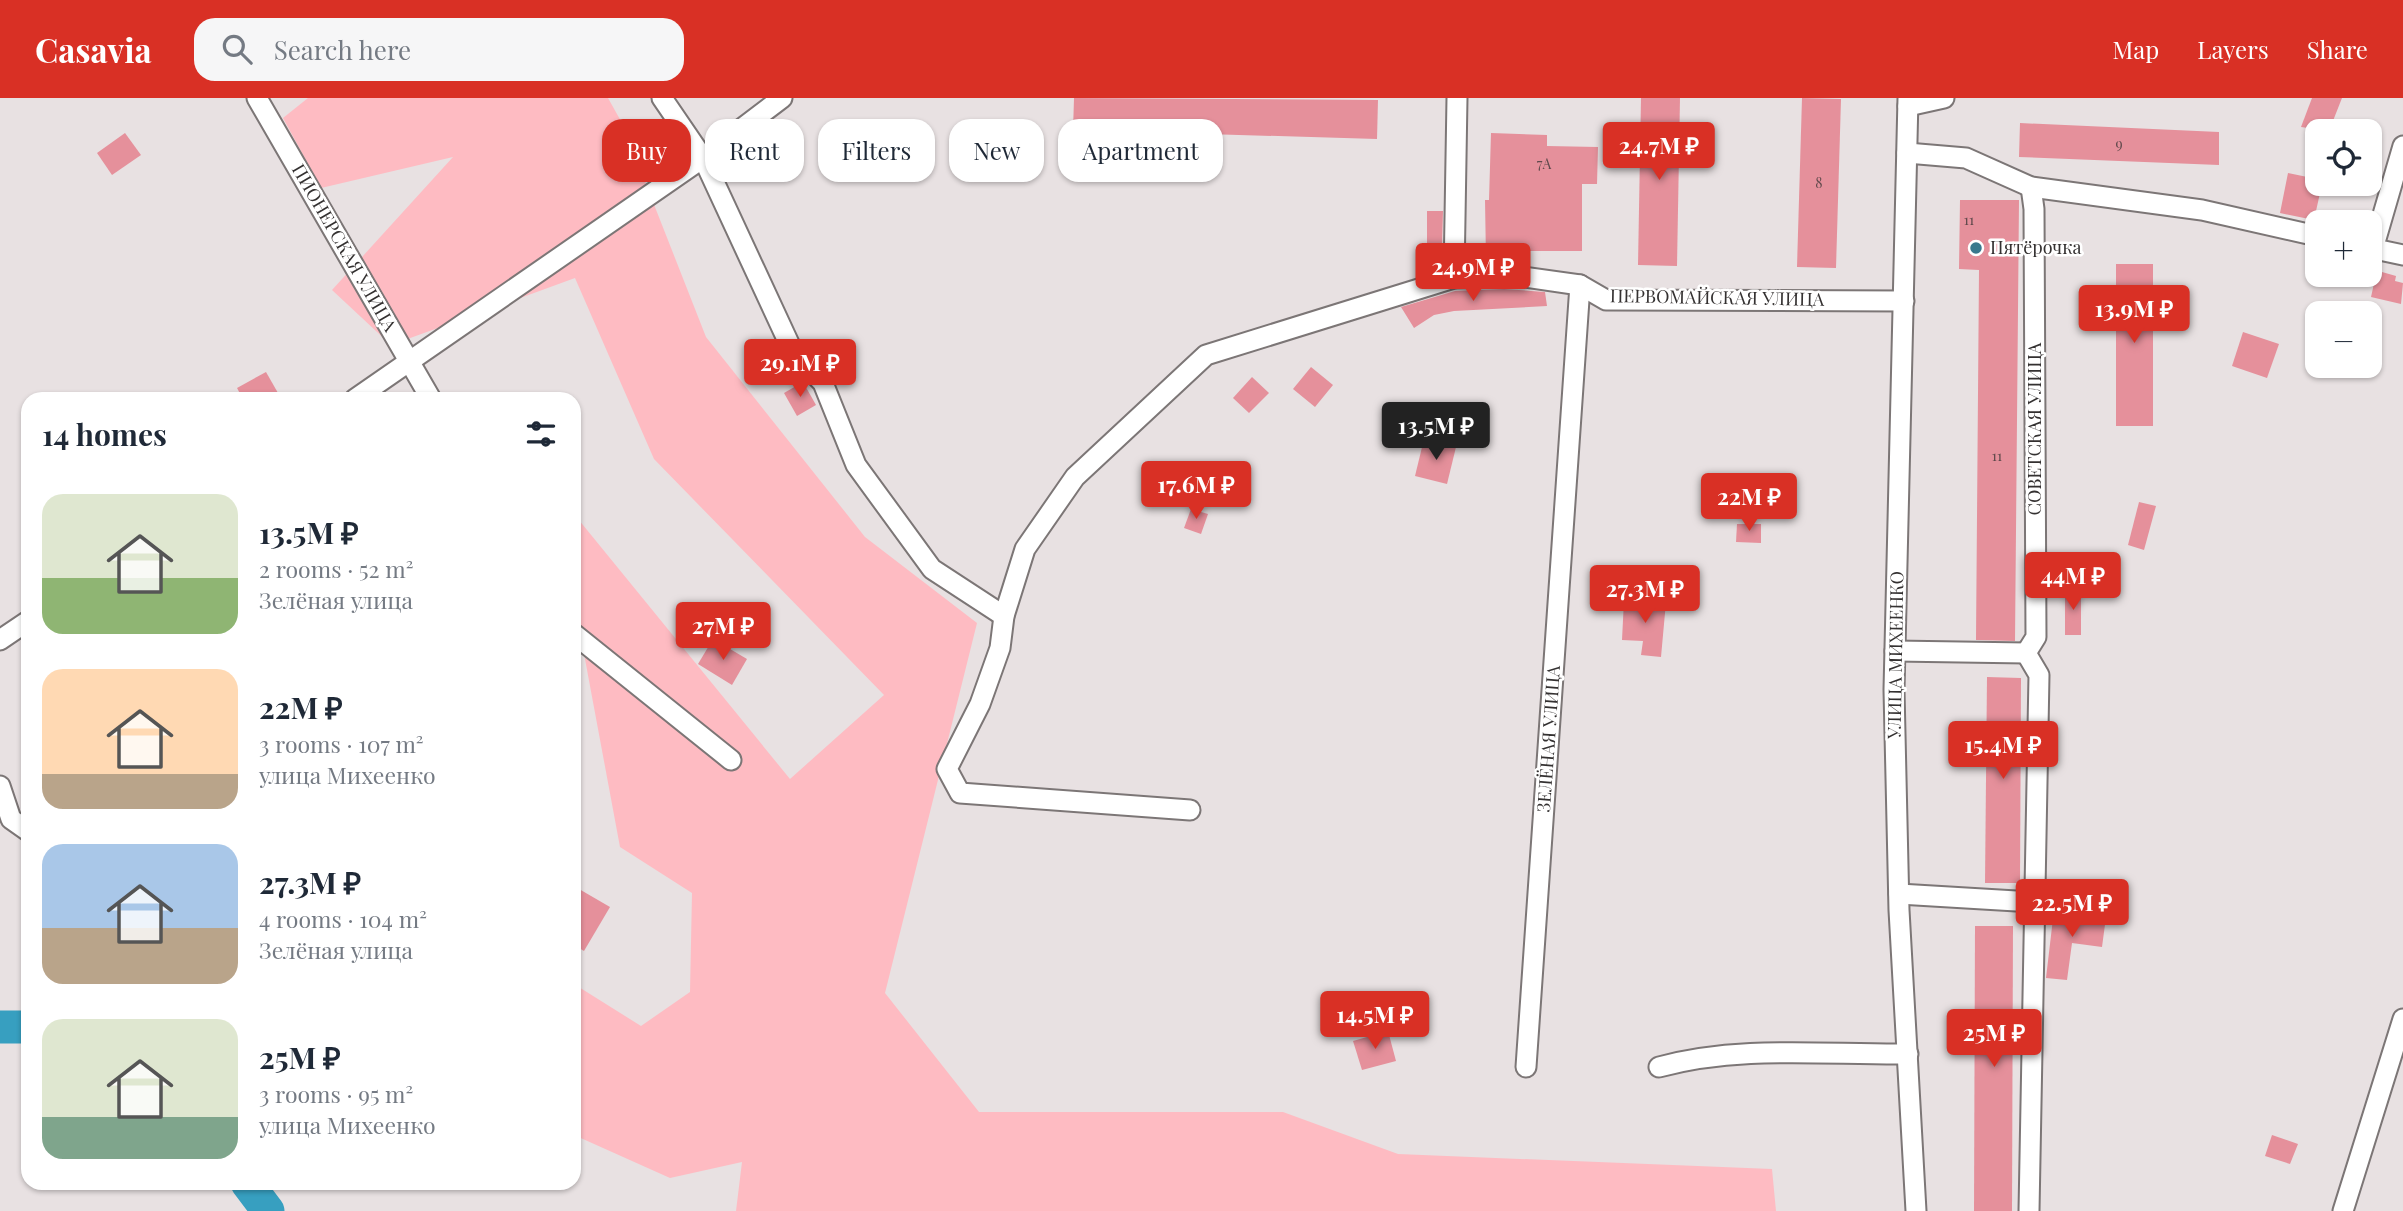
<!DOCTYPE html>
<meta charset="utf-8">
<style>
body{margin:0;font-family:"Playfair Display",serif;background:#f6f6f7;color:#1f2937;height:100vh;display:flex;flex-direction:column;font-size:26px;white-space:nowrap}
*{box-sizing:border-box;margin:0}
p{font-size:23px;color:#747a83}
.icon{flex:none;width:38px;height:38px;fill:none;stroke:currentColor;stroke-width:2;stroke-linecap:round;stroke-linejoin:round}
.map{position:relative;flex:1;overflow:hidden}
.side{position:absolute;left:21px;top:294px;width:560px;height:798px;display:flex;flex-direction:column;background:#fff;border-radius:21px;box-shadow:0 2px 5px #0004}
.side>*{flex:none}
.guide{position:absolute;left:602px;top:21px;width:665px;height:63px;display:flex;gap:14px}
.tools{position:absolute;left:2305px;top:21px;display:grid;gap:14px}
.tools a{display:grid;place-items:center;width:77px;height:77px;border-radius:14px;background:#fff;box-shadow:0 2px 5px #0004;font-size:35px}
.price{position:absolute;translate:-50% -60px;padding:0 16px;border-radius:7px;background:#d93025;color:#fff;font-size:23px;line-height:46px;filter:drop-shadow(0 2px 4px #0008)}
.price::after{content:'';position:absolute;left:50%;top:42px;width:21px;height:16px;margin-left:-10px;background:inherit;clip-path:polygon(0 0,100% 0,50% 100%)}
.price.selected{background:#222;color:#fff}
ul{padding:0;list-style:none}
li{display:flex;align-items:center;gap:21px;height:175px;padding:0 21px}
li span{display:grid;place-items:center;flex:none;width:196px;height:140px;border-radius:21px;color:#555}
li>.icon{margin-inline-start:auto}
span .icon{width:84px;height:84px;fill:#fffc;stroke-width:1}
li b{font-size:30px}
h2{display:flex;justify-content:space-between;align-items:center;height:84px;padding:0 21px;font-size:30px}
.chip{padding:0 24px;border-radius:21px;background:#fff;box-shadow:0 2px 5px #0004;font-size:24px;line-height:63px}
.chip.selected{background:#d93025;color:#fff}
header{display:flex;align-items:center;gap:42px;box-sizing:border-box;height:98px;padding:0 35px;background:#d93025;color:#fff}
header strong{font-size:33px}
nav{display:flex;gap:38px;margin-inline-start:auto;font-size:24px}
.search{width:490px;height:63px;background:#f6f6f7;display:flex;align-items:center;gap:18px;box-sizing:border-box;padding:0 24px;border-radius:21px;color:#747a83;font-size:26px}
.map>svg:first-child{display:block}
.green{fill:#febbc2}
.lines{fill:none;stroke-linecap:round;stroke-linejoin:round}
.river{stroke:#379fc0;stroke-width:33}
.building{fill:#e5909b}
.minor-casing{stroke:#7c7676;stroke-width:23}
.minor{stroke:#fff;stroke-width:19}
.poi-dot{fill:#39788d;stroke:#fff;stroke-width:2.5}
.labels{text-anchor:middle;stroke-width:5;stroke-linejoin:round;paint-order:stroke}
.number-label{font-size:14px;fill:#60494c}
.street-label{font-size:18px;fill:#343131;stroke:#fff}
.poi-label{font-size:18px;fill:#343131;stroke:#fff;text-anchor:start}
</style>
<header>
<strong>Casavia</strong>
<div class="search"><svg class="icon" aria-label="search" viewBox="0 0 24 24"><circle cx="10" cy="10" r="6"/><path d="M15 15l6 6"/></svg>Search here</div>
<nav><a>Map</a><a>Layers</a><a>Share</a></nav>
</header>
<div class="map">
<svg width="2403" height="1113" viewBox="0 0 2403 1113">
<rect width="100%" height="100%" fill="#e8e1e2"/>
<path class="green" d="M308,0h300l14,25 84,214 159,200 112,86 -92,370 94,119h304l115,42 374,15 4,42h-1040l6,-49 -72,16 -96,-43v-151l67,42 49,-34 2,-99 -72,-46 -46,-247v-86l216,265 94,-84 -230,-236 -79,-181 -184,67 -59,-55 121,-133 -132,31 -38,-70z"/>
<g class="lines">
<g class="river">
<path d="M0,929h28"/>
<path d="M247,1085l21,28"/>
</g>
</g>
<g class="building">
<path d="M1074,0l304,2 -1,39 -304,-9z"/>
<path d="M1641,0h39l-3,168 -39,-1z"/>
<path d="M1802,0l39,1 -5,169 -39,-1z"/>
<path d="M2312,0h30l-13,33 -28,-4z"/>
<path d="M773,22l18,25 -31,21 -17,-23z"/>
<path d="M2020,25l199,9v33l-200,-8z"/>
<path d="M125,35l16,22 -29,20 -15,-22z"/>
<path d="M1491,35l56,2v11l51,1 -1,37h-15v67h-64v8h-32l-1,-59h4z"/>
<path d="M2288,75l29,6v5h5l-8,36 -34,-7z"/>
<path d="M1960,102h59l-4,441 -39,-1 3,-370 -20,-1z"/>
<path d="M1427,113h16l-1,36h-15z"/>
<rect x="2116" y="166" width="37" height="162"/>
<path d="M2382,174l14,4 -1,5 8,2 -2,21 -30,-7 4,-18 5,1z"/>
<path d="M1504,191l41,3 2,14 -93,5 -20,4 -20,13 -13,-21 54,-16z"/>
<path d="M2243,234l36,12 -12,34 -35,-12z"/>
<path d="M1311,269l22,18 -18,22 -22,-18z"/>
<path d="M266,274l12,21 -10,6h-25l-6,-11z"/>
<path d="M1252,279l17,16 -20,20 -16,-15z"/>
<path d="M803,284l13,23 -19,11 -13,-23z"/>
<path d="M1424,341l32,8 -9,37 -32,-8z"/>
<path d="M2139,404l17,4 -12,44 -16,-5z"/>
<path d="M1191,411l17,5 -7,20 -17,-6z"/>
<path d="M1737,426h24v19l-25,-1z"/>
<rect x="2065" y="491" width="16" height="46"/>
<path d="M1624,502l42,2 -5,55 -20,-2 2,-14 -21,-1z"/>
<path d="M713,541l34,20 -15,26 -34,-21z"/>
<path d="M1987,579l34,1 -1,205h-35z"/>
<path d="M579,791l31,18 -26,44 -10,-6v-48z"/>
<path d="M2054,812l52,7 -4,30 -30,-4 -5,37 -21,-2z"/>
<path d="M1975,828h38l-1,285h-38z"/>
<path d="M1388,933l8,30 -34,9 -9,-29z"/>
<path d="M2272,1037l26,9 -8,20 -25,-8z"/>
</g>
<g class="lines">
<g class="minor-casing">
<g id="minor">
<path d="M257,0l174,301"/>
<path d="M662,0l41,60 90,194 30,31 33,82 76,104 72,47"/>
<path d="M1908,0l-14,592 5,220 17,301"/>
<path d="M1908,8l36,-8"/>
<path d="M1907,55l59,5 65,29 171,23 115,26"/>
<path d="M2370,150l33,7"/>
<path d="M2373,151l30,-103"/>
<path d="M1454,180l3,-180"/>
<path d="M355,301l348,-241 79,-60"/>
<path d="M574,536l157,126"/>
<path d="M0,542l28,-19"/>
<path d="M1895,553l131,2"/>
<path d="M0,688l11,33 17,12"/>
<path d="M1190,712l-230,-17 -13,-24 33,-65 20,-56 4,-32 21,-67 50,-72 131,-122 248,-77 63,-2 63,9 26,15 298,1"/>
<path d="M1899,796l134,8"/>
<path d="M1526,969l54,-782"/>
<path d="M1659,969c81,-22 165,-12 249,-13"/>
<path d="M2029,1113l10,-536 -13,-22 10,-16 -2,-428 -3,-22"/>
<path d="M2343,1113l60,-192"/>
</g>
</g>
<use href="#minor" class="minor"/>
</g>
<circle class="poi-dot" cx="1976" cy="150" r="7"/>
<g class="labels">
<g class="number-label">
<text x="2119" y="51">9</text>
<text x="1544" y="71">7А</text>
<text x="1819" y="90">8</text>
<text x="1969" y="127">11</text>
<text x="1997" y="363">11</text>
</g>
<g class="street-label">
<text transform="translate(344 150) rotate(60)" y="6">ПИОНЕРСКАЯ УЛИЦА</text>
<text transform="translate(1717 200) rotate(1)" y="6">ПЕРВОМАЙСКАЯ УЛИЦА</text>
<text transform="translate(2035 331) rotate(-90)" y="6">СОВЕТСКАЯ УЛИЦА</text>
<text transform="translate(1896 557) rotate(-89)" y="6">УЛИЦА МИХЕЕНКО</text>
<text transform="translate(1549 641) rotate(-86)" y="6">ЗЕЛЁНАЯ УЛИЦА</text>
</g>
<g class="poi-label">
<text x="1990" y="156">Пятёрочка</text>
</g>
</g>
</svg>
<div class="tools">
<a><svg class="icon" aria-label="locate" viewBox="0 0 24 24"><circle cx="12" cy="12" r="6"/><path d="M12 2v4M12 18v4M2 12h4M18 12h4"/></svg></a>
<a>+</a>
<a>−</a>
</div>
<b class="price" style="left:1659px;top:84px">24.7M ₽</b>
<b class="price" style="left:1473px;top:205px">24.9M ₽</b>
<b class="price" style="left:2134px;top:247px">13.9M ₽</b>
<b class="price" style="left:800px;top:301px">29.1M ₽</b>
<b class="price selected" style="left:1436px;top:364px">13.5M ₽</b>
<b class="price" style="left:1196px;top:423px">17.6M ₽</b>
<b class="price" style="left:1749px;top:435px">22M ₽</b>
<b class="price" style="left:2073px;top:514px">44M ₽</b>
<b class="price" style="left:1645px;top:527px">27.3M ₽</b>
<b class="price" style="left:723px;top:564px">27M ₽</b>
<b class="price" style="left:2003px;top:683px">15.4M ₽</b>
<b class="price" style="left:2072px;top:841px">22.5M ₽</b>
<b class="price" style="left:1375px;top:953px">14.5M ₽</b>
<b class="price" style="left:1994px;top:971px">25M ₽</b>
<div class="guide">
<a class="chip selected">Buy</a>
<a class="chip">Rent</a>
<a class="chip">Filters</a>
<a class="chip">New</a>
<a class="chip">Apartment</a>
</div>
<section class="side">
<h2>14 homes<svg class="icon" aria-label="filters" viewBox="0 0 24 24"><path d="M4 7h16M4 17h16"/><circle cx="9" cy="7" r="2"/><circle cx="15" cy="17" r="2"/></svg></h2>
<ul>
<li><span style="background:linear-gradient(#dfe7d0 60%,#8fb573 0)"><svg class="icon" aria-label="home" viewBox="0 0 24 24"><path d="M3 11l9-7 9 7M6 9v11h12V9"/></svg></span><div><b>13.5M ₽</b><p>2 rooms · 52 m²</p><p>Зелёная улица</p></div></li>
<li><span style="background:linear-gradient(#ffd9b3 75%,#b9a48a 0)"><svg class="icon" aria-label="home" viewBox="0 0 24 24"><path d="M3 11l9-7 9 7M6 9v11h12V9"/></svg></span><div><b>22M ₽</b><p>3 rooms · 107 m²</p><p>улица Михеенко</p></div></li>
<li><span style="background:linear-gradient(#a9c7e8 60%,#b9a48a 0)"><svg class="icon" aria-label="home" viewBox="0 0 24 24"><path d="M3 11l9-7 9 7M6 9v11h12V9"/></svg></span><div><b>27.3M ₽</b><p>4 rooms · 104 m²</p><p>Зелёная улица</p></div></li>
<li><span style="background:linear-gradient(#dfe7d0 70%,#7fa58c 0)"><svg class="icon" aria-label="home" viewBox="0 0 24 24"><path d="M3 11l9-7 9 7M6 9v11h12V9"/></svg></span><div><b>25M ₽</b><p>3 rooms · 95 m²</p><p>улица Михеенко</p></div></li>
</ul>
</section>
</div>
